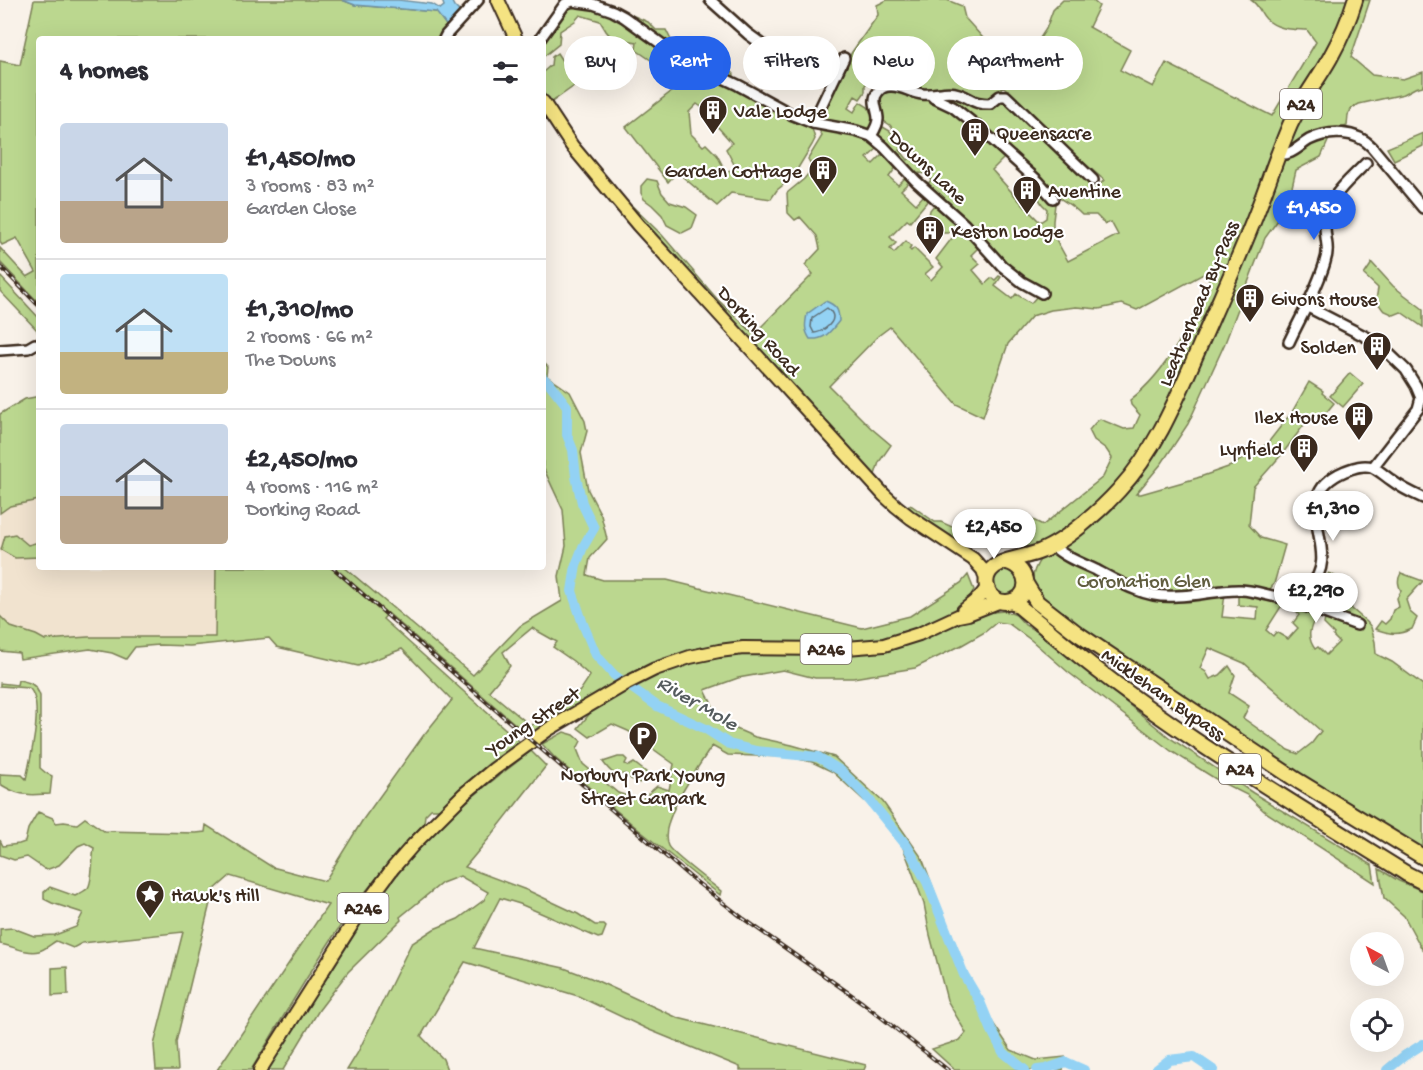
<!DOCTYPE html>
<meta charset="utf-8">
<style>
body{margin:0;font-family:"Gochi Hand",sans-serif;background:#f7f7f7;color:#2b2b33;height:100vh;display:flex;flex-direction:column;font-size:22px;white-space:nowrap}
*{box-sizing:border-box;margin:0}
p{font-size:20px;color:#7c7c81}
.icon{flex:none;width:33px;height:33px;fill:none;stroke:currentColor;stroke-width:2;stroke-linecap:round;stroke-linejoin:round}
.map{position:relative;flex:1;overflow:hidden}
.drawer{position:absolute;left:36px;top:36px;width:510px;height:534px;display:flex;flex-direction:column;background:#fff;border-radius:6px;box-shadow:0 6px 24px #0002}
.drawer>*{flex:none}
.top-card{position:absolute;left:564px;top:36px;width:570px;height:54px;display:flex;gap:12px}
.needle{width:39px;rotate:319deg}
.tools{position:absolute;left:1350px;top:932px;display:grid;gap:12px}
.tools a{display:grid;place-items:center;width:54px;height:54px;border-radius:50%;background:#fff;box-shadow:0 6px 24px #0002;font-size:30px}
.price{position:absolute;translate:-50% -51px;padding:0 14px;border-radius:21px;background:#fff;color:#222;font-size:20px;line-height:39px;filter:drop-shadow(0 2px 3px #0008)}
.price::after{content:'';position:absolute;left:50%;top:36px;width:18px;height:14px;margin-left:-9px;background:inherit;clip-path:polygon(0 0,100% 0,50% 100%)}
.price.current{background:#2563eb;color:#fff}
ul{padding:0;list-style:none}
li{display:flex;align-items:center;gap:18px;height:150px;padding:0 24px}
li+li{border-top:2px solid #e1e1e2}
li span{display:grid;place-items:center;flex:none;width:168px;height:120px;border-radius:6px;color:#555}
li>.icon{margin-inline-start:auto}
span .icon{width:72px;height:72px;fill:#fffc;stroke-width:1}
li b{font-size:26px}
h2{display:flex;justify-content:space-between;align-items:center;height:72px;padding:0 24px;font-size:26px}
.chip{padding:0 21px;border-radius:27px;background:#fff;box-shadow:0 6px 24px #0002;font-size:21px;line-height:54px}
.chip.current{background:#2563eb;color:#fff}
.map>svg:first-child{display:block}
.built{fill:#f1e3cf}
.green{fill:#bbd78f;stroke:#7b8056;stroke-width:1.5;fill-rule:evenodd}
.water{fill:#93d2f4;stroke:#708f9e;stroke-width:1.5}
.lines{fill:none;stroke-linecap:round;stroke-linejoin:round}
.shore{stroke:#5e6d74;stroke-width:1.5}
.river{stroke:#93d2f4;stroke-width:10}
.minor-casing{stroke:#3b2a1e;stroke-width:14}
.major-casing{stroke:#3b2a1e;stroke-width:16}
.highway-casing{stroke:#3b2a1e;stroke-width:18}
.minor{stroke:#fff;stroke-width:9}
.major{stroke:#f5e382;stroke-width:12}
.highway{stroke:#f5e382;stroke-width:14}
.rail-casing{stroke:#3b2a1e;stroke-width:4}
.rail{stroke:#fff;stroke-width:1.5;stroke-dasharray:4.5;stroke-linecap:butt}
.labels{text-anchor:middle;stroke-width:4.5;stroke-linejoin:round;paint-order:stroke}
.shield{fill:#fff;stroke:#766a62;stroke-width:1.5}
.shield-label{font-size:18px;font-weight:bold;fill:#3b2a1e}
.poi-label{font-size:20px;fill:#3b2a1e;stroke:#fff;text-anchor:start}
.street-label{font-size:20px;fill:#3b2a1e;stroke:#fff}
.park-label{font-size:20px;fill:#615e40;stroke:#fff}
.water-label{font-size:21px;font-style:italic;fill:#555c5e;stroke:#fff}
</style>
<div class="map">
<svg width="1423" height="1070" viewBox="0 0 1423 1070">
<rect width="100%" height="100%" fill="#f9f2e9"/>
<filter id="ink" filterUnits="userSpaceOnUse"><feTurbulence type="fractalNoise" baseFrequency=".0167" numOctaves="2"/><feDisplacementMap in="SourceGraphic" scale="12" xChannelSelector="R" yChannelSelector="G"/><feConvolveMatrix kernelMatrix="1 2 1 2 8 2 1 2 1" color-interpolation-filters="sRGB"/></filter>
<g filter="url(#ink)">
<path class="built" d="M39,500v67h177l-1,70h-127l-43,3 -9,-5 -25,-8 -11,-11v-103l10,-7z"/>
<g class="green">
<path d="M34,0h308l13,5 82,7 9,13 3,14h-410v264l-39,-41v-14l27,29 9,-5 -19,-34 -15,7 -2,-3v-181l20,4z"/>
<path d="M596,0l52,22 8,8h10l13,26 12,5 9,-5 12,7 14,3 8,8 -1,11 78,40 4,14 -3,6 -20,33 -15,12 -6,9 -40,-6 -14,13 -40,-34 -9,10 -42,-55 46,-36 2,-4 -13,-20 -25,-17 1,-8 -25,-4 -6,-7 -6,-10 -20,-6 -5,6 -15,10 -1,13 -16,13v-18l27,-35 17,3zM697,104l10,7 6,-3 7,8 -5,8 17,19 -6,6 10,19 -10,4 -9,-17 -11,-11 -3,2 -12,-12 -2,-22z"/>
<path d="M887,0h60l15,6 3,12 26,29 26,26 29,-44 7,-19 10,-10h29l7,6 -10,21 41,23 -10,20 33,17 13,-24 106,53 44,-74 -9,-12c-15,-1 -29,0 -41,-11 -6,-6 -7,-14 -15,-19h97l-10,29 -69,136 -48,119 -38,88 -34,70 -23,32 -32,34 -47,37 -22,4 -1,-7 6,-7 -8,-8 -56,-1 -9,7 8,7 -5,7 -54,-37 3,-5 3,1 23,16h6l11,5 10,-6 27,-2h42l12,6 60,-48 9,-19 -6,-9 -12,-9 -5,-10 6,-7 5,-4 24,10 10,-1 6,-13 -9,-10 -1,-5c38,-29 61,-77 79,-120l-2,-8 -70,38 -15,-6 -23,5 -23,-2 -25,3 -19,6 -24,28 -25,73 -27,-13 -66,-77 -12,9 -49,50 42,42 20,17 -12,17 -5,16 -244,-269 2,-3 30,29 56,65 36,34 59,-60 -8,-9 15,-16 -3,-13 -17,-19 -5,3 -7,-7 -1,-20 17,-14 9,-11 -5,-9 14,-23 -4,-9c25,4 41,3 59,22l-10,9 6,6 11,-11 13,13 -8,11 9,8 8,-8 4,4 -9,9 15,14 8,-9 5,4 -19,23 -3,-2 -17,17 6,6 -6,6 4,4 12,-12 5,5 -2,3 2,2 3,-3 19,19 -8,7 6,6 12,-13 -7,-8 16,-21 12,-9 16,17 -9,9 9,9 -7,6 12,14 7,-6 3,2 4,-4 2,1 -6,9 17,13 4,-5 15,9 7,-8 7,3 3,-5 -29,-16 -100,-95 4,-2 6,3 2,-4 -6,-5 -6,-1 -5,4 -31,-38 -5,-4 -1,-4 6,-4 7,4 12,17 -2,2 8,10 9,-7 -8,-11 -4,3 -15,-20 -9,-6c-1,-10 -2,-19 3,-28l-3,-7 -13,-2 -3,3v7l-5,7 -5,-3 -7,12 6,4 6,-10 8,5 6,12 -7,12 -46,-10 -3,-6 34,-63 26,-37 -1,-10zM1003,86l56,55 45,39 -6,7 -8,-5 -78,-77h-4l-9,-14zM1011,151c14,12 24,26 37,38 10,10 24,15 34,26h14l9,9 6,-2 7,13 -50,26 -15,-27v-13l2,-17 -18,-16 -2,4 7,12 5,5 -1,9 -6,4 -11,-11 1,-2 -3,-3 -2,1 -33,-37z"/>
<path d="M1360,0h10l-19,57 21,18 31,4 20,-7v14l-8,2 -11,6 -45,10 -7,4 -4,7 -1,11 -14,4 -12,27 -25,13 -4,17 -6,16 -8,17 -13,18 -40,105 -37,81 -26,39 -26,31h5l56,-16 34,-12 36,-22 25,-32 17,-30 14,9 -1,2 12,10 -17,21 -8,-6 -26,35 -30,34 -4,38 12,13 24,7 -11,39 -4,5 -27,-4 -17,1 -4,31 35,3 1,-13 -20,-2v-9h12l34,6 -18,28 7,6 3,-4 12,7 10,-11 -5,-5 6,-8 -6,-7v-2l23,10c-6,12 -10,21 -1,33l3,-2 8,8 13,-13 -6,-6 1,-2 -10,-10 1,-6 27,10 -4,-11 -21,-7 -14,-8 4,-13 12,-16 9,5 1,7 9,13 4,11 15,13 4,5 4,15 1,12 16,8 31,23v165l-61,-36 -178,-114 -142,-99c-11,-18 -13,-25 -1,-43l99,-88 149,-330zM1209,648l35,15 77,68 -9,12 -14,11 -10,-4 -45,-32 6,-12 -20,-13 6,-18 -6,-9 -9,9 -10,4 -4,-7 -6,-4z"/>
<path d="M557,53l20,31 -28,20 -6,-12v-20l8,-7 1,-8z"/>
<path d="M1423,133v13l-29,14 -7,-12z"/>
<path d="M647,179l10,2 5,12 8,9 16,5 11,8 -5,13 -10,5 -15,-8 -5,-10 -10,-10 -8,-6 -3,-6v-7z"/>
<path d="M935,204l25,20 -12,9h-11l-9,-12 2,-11z"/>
<path d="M1372,263l21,23 30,23v18l-22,-15 -7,3 -11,-5 -7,-10 2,-12 -14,-13z"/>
<path d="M0,276l39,42v21l-2,-9 -37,-39z"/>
<path d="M543,362l5,5 -1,9 23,16 15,29 2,10 -6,22 7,37 13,25 6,24 -17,19 -3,17 16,5h64l195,48 48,-12 51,-33 7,-8 6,15 -7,11 12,10 13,1 13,-1 11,4 9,10 11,6 39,30 95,77 83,55 119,72 3,18 -111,-72 -17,-16 -28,-14 -48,-30 -103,-79 -37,-32 -22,-16 -12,-2 -12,10 -23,13 -47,23 -62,10h-38l-32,-8 -45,8 -33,12 13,26 16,12 21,9 37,8 42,12 49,45 39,56 41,107 30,58 18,27 25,10 29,-3 -2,13h-108l-23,-21 28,-9 6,-7 -19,-33 -17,-65 -6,-31 -16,-44 -7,-17 -30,-36 -38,-35 -21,-10 -23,-5 -61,-2 -16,-9c-13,20 -55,76 -44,100 3,7 44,38 53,45l-1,4 -81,-65 -84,-72 -13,-14 22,-12 10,3 7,6 -4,8 6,15 35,29 23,7 16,-14 12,4 5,-26 -46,-33 -16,-7 -22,13 -12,-9 17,-21 -65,30 -142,-124 -5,6 138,124 -49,38 -32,28h-9l-6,6 -1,8c-29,31 -56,64 -81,99 -33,48 -62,99 -92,148h-34l111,-165 -98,-29 -17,15 -37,151 2,28h-22l-2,-25 29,-113 -101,11 -9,5 -17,-7c-5,3 -12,9 -17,10 -13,3 -26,-5 -39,-7v-15l13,-1 21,8 21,-1 21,-8 7,-14 -31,-10 -8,-4v-7l6,-5 25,9c4,-2 10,-5 13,-8 5,-8 4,-30 6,-40l-9,-5 -7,3 -19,19 -13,5 -19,-13 -13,3 -14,-5v-15l3,6 16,-2 6,-2 3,-13 10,-17 15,6 3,5 8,-1 13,2 8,-6 19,13 92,2 9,-1 1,-7 66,42 53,14 37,-60 61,-85 29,-36 -50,-51 -44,17 -81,-19 -8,-9 -79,8 -31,-1 -24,2 -9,12 -14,-6 -22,-4 -70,10 -1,-6 -19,-2v-35l11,11 25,8 9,5 43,-3h127l1,-70h128l129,108 47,-49 42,-25 -3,-25 7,-30 -3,-36 -20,-43zM532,628l25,14 -4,5 20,14 17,15 -10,15 -22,13 -27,22 -42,-35 21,-25 -7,-14z"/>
<path d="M1350,373l13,11 -20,23 -13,-11z"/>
<path d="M35,397h4v103l-29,6 -10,7v-99l25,-15z"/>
<path d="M15,534l13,11 11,-3v15l-24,1 -14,-8 4,-14z"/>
<path d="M1006,567l12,7 1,14 -5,7 -9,2 -12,-7 1,-17z"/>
<path d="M1401,573l22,8 -17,19 4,12 7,6 -5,11c-16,7 -21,5 -37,0l6,-8 4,3 5,-5 3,-9 6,-3 -2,-9 4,-7c-3,-7 -4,-11 0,-18z"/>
<path d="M18,680c12,2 18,4 22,16v72l6,5 6,3 -2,18c-24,1 -29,3 -50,-10v-10l22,1 4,4c4,-19 19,-77 3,-91l-29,-2v-3l17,2z"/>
<path d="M531,751l15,15 -55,70 -26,31 64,24 49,23 17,11h9l2,2 -4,10 -4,1 -78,-34 -20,-6 -26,50 90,20 27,10 87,40 188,47 -2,5h-124v-3l-93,-38 -69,-33 -113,-34 -44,74 22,23 4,11h-100l10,-16 54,-110 23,-15 24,-10 26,-19 4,-8 -28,-16 -18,7 -42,34 1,3 -53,52 -29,38 -36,60h-18l31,-49 27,-37 48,-76 41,-52 39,-41 36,-30z"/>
<path d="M618,757h6l3,3 -2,4 4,2 5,-3 12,9v6l-7,5 -8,-4 -6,-5c-11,3 -16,-4 -22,-12z"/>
<path d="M1379,869l20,12 24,10v60l-19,-35 -20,-18z"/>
<path d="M67,967l1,28 -16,1v-28z"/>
</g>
<g class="water">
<path d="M342,0h57l33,4 8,5 4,-3 -2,-6h9l3,6 8,8 -15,15 -1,-4 -10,-13 -81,-7z"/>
<path d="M825,301c11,4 14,8 14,20 -9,11 -14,19 -29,18 -6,-9 -5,-15 -3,-25z"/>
</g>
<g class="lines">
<path class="shore" d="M827,308c3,3 6,4 6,9 0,8 -13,16 -19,16l-3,-6 1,-9z"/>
<g class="river">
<path d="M543,378l6,5 18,23v29l6,15 3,27 6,26 12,25 -11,19 -7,18 -4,26 11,33 13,31 18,20 43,31 49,23 23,15 27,7 62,6 23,14 25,25 41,50 20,36 37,93 16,27 12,29 11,21 22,18"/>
<path d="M1037,1070l9,-1 20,-7 18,8"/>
<path d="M1156,1070l13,-10 25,-3 19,13"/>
<path d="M1387,1070l17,-14 19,-12"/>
</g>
<g class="minor-casing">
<g id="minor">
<path d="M710,0l38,34 54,39"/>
<path d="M444,39l2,-4 32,-35"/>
<path d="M540,39l25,-35 7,-3 21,3 20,7 11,6 57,41 57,27 55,30 20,8 43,8 15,5 13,11 32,34 48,43 38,42 20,16 20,11"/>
<path d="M930,94l4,4 19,9 25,20 60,54 15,17"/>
<path d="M813,123l31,-65"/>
<path d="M871,136c3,-5 7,-11 7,-17 0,-9 -7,-19 0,-27 3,-4 8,-6 12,-6 11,-1 21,7 32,8 13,2 24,-5 37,0 14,5 14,10 31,10l10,-8h6l87,84"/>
<path d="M1279,154c12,2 20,-8 30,-14 20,-10 47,-10 63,7l51,61"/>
<path d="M1306,306l72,37 28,27 10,16 5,12 -3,11 -45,58"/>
<path d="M1289,342c12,-26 28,-52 36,-80 5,-15 0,-21 0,-36 0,-28 24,-45 41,-63"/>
<path d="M0,350l28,-2 7,-4"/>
<path d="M1052,545c12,12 29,18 44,25 13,7 27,15 41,20 12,5 27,7 40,6 22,0 43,-7 64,-6 27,1 46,19 69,-4 36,-34 -28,-88 35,-115 8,-3 18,-7 27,-4 7,3 13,9 19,13 9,7 21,13 32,18"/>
<path d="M1289,598l8,5 60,22"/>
</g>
</g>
<g class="major-casing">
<g id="major">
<path d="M498,0l18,39"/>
<path d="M543,102l29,44 66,79 246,270 12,11 15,12 62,41 10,11 3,9"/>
<path d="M963,611l16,-13 8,-10"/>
<path d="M260,1070l98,-155 35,-47 20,-23 51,-51 30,-25 55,-40 78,-46 28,-14 35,-12 29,-6 24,-3 91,1 50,-4 35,-11 39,-18 10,-2 33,-13"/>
</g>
</g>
<g class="highway-casing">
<g id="highway">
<path d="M1007,562c24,6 25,38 0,40 -19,1 -28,-23 -13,-35 8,-7 36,-11 47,-16 25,-10 60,-41 78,-61 38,-41 58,-92 80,-142 18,-42 37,-83 54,-126 13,-32 23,-65 37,-97 11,-24 27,-44 40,-67 10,-18 19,-38 25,-58"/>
<path d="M1026,584l11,18 40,31 218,146 128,78"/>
<path d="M1013,601c11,10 23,19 35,29 110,94 236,167 359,244l16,8"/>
</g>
</g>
<use href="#minor" class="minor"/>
<use href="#major" class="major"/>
<use href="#highway" class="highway"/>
<g class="rail-casing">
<g id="rail">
<path d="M0,266l39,40"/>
<path d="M332,567l159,139 199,171 54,42 119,84 85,67"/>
</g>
</g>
<use href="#rail" class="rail"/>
</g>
</g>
<defs>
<g id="building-pin" transform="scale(1.5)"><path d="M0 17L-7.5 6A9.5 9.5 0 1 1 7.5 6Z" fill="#3b2a1e" stroke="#fff"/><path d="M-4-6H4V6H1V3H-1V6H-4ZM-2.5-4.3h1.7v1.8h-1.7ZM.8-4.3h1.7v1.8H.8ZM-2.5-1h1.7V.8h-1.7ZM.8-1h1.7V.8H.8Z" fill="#fff"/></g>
<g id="parking-pin" transform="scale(1.5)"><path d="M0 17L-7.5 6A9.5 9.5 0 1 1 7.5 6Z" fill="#3b2a1e" stroke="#fff"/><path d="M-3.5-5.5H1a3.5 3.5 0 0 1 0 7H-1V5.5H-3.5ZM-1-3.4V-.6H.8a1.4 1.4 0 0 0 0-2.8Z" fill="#fff"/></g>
<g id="sight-pin" transform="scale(1.5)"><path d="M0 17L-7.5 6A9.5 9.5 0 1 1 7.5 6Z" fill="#3b2a1e" stroke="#fff"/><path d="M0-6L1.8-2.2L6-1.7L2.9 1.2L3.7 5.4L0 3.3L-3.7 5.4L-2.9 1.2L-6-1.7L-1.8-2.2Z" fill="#fff"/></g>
</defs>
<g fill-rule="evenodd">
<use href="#building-pin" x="713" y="110"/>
<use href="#building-pin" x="975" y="132"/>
<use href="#building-pin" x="823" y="170"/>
<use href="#building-pin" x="1027" y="190"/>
<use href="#building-pin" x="930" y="230"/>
<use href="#building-pin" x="1250" y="298"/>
<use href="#building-pin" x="1377" y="346"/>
<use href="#building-pin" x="1359" y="416"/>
<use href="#building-pin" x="1304" y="448"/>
<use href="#parking-pin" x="643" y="736"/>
<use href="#sight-pin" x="150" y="894"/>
</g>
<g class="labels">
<g class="shield">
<rect x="1280" y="89" width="42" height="30" rx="4.5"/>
<rect x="800.5" y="634" width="51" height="30" rx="4.5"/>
<rect x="1219" y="754" width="42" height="30" rx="4.5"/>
<rect x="337.5" y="893" width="51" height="30" rx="4.5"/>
</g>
<g class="shield-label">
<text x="1301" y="110">A24</text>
<text x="826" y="655">A246</text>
<text x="1240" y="775">A24</text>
<text x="363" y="914">A246</text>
</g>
<g class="poi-label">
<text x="734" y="117">Vale Lodge</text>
<text x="996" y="139">Queensacre</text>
<text x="802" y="177" text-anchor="end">Garden Cottage</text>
<text x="1048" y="197">Aventine</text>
<text x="951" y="237">Keston Lodge</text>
<text x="1271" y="305">Givons House</text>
<text x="1356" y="353" text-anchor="end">Solden</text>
<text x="1338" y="423" text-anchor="end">Ilex House</text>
<text x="1283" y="455" text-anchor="end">Lynfield</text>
<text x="643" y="781" text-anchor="middle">Norbury Park Young<tspan x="643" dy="23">Street Carpark</tspan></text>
<text x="171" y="901">Hawk's Hill</text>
</g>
<g class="street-label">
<text transform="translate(929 166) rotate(43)" y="7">Downs Lane</text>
<text transform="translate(1197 303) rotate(-67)" y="7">Leatherhead By-Pass</text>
<text transform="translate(760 330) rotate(48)" y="7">Dorking Road</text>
<text transform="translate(1164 693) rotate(35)" y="7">Mickleham Bypass</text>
<text transform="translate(532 720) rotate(-34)" y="7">Young Street</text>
</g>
<g class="park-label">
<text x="1144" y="587">Coronation Glen</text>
</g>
<g class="water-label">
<text transform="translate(698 702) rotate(30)" y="7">River Mole</text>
</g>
</g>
</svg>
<div class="tools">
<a><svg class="needle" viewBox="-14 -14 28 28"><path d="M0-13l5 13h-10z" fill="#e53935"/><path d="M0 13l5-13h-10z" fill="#7c7c81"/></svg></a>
<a><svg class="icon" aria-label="locate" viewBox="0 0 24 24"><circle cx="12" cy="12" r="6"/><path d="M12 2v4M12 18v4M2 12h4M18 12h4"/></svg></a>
</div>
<b class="price current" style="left:1314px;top:241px">£1,450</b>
<b class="price" style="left:1333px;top:542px">£1,310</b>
<b class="price" style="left:994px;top:560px">£2,450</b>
<b class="price" style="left:1316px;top:624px">£2,290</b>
<div class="top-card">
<a class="chip">Buy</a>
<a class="chip current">Rent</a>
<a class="chip">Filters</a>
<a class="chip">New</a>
<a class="chip">Apartment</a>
</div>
<section class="drawer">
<h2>4 homes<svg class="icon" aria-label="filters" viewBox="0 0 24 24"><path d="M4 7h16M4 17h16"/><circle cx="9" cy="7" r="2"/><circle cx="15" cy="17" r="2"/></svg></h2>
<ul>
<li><span style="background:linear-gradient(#c9d6e8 65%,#b9a48a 0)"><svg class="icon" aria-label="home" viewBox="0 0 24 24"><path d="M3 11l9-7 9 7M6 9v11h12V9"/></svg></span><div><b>£1,450/mo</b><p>3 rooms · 83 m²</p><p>Garden Close</p></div></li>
<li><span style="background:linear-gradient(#bfe0f5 65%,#c2b280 0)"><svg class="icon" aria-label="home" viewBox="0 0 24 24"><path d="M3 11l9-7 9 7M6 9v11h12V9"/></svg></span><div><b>£1,310/mo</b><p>2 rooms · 66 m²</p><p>The Downs</p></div></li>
<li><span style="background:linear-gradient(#c9d6e8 60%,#b9a48a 0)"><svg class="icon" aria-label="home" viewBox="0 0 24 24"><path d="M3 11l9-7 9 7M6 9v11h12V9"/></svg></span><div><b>£2,450/mo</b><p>4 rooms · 116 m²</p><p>Dorking Road</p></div></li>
</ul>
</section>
</div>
